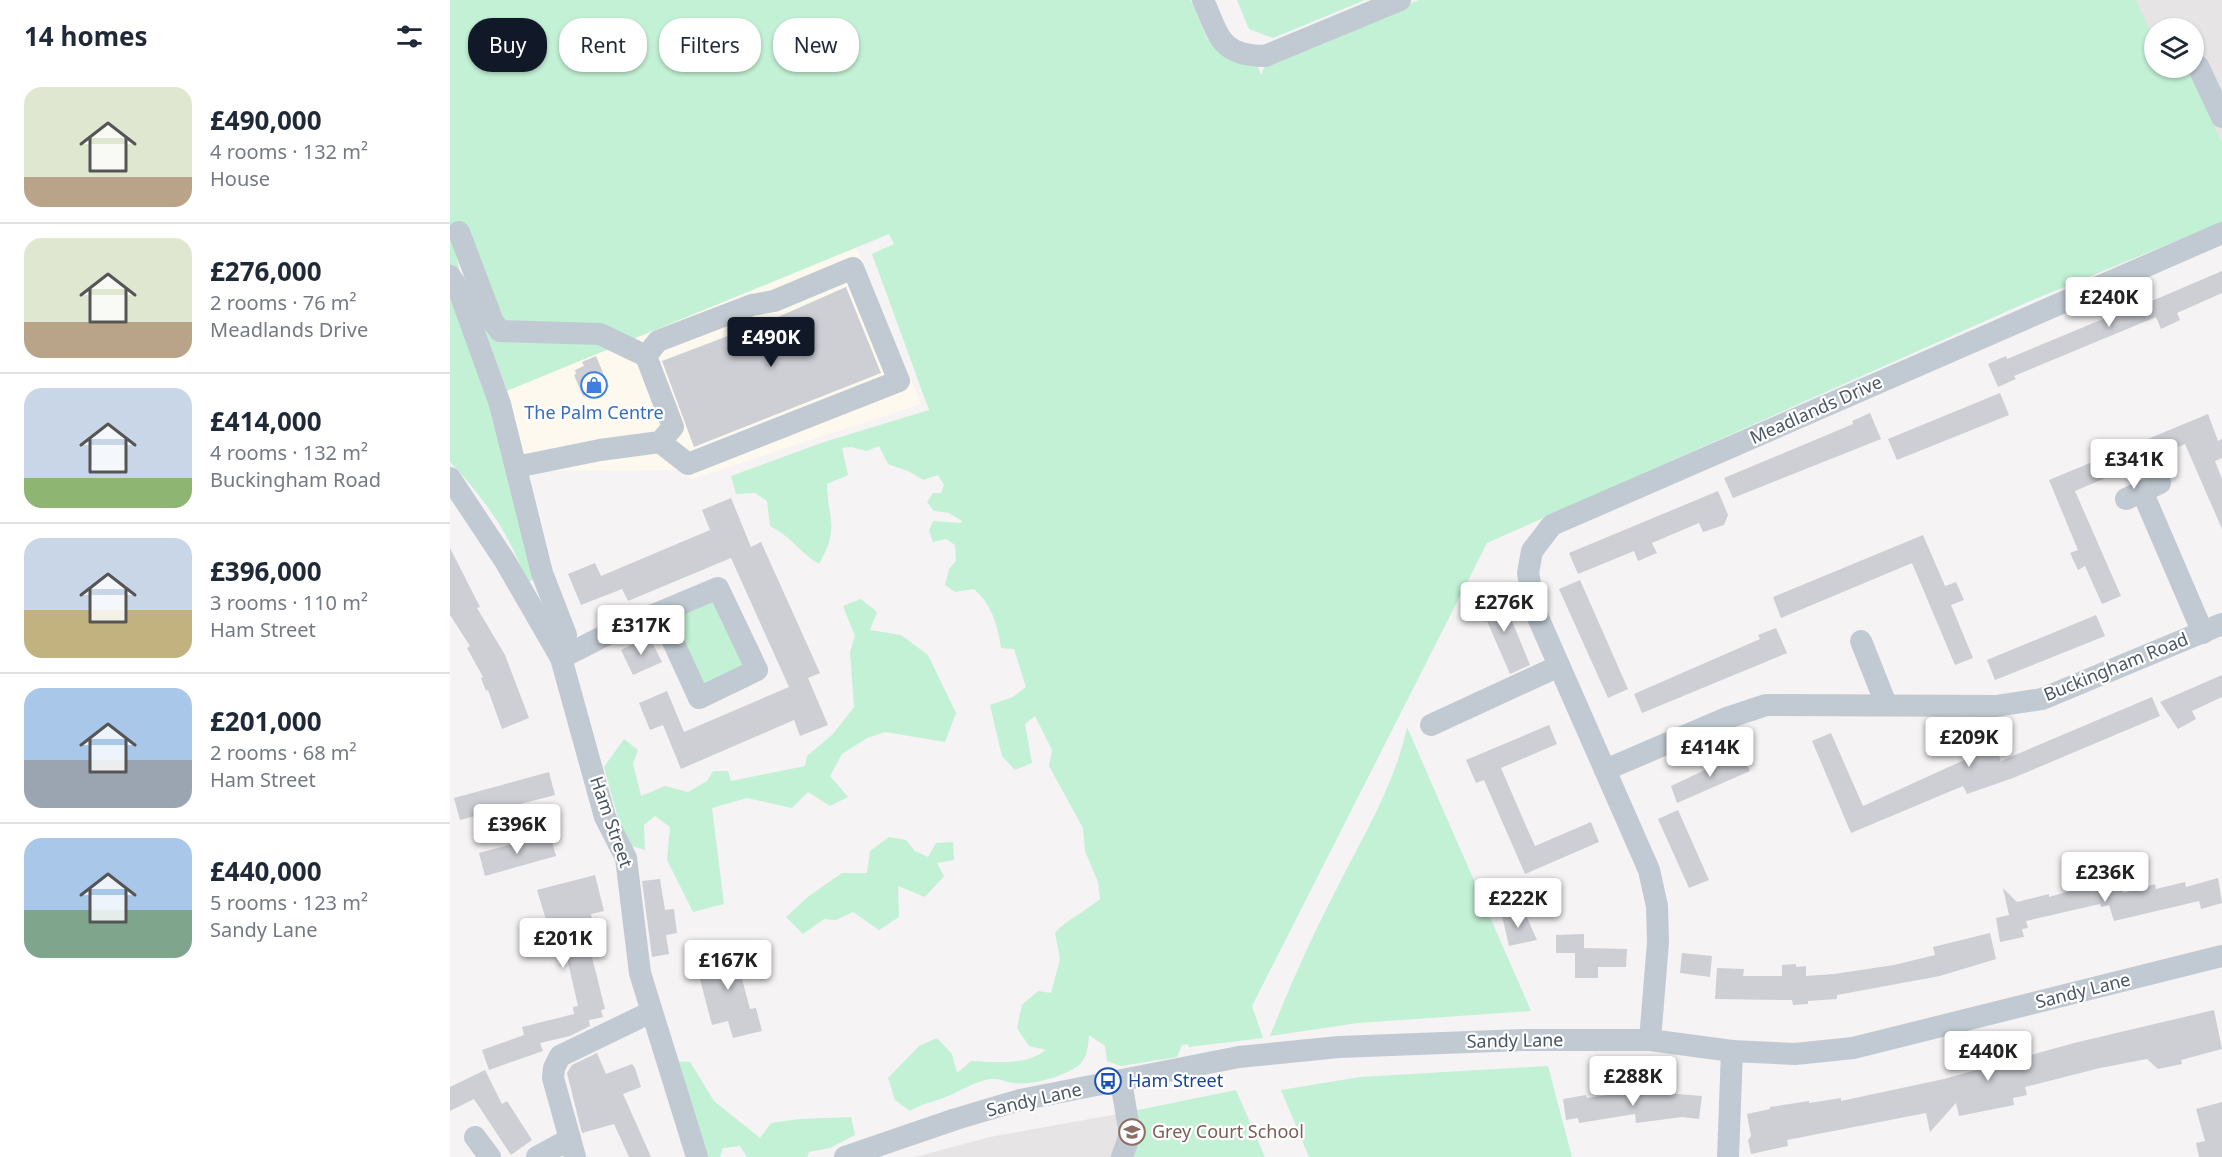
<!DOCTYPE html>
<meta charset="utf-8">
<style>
body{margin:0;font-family:"Noto Sans",sans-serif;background:#f6f6f7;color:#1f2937;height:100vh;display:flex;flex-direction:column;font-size:22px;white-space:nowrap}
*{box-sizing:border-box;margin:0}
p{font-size:20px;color:#747a83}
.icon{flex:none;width:33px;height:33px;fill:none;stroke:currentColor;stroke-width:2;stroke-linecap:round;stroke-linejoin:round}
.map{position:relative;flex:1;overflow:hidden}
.sheet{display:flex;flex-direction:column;background:#fff;width:450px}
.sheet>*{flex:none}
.guide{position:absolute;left:18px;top:18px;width:570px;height:54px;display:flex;gap:12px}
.controls{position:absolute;left:1694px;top:18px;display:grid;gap:12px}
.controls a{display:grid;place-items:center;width:60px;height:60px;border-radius:50%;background:#fff;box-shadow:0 2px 4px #0004;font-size:30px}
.price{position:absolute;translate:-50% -51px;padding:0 14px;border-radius:6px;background:#fff;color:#222;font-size:20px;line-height:39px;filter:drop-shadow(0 2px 3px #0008)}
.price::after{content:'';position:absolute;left:50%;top:36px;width:18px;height:14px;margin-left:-9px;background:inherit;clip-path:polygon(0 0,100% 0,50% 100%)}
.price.current{background:#111827;color:#fff}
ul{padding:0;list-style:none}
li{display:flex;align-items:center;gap:18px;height:150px;padding:0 24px}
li+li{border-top:2px solid #e0e1e3}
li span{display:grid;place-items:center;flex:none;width:168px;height:120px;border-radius:18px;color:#555}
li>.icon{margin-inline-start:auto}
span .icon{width:72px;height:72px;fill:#fffc;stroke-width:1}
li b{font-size:26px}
h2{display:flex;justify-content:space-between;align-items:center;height:72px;padding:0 24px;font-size:26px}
.chip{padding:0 21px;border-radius:24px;background:#fff;box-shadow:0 2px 4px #0004;font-size:21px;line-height:54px}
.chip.current{background:#111827;color:#fff}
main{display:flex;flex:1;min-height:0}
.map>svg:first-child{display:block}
.commercial{fill:#fdf9ef}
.education{fill:#e6e4e5}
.green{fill:#c3f1d5}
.building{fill:#cdcfd5}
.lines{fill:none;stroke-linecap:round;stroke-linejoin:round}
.minor{stroke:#c1cad2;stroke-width:22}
.labels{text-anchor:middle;stroke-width:4.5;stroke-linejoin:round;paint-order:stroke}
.street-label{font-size:18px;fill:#4a5661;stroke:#fff}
.shop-label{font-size:18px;fill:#366cbe;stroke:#fff}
.transit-label{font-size:18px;fill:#164399;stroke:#fff;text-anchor:start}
.education-label{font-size:18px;fill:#785e54;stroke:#fff;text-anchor:start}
</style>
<main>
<section class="sheet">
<h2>14 homes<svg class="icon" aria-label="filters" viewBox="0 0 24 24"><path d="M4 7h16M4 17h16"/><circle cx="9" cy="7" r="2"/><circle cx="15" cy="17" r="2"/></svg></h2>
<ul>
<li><span style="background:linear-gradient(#dfe7d0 75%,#b9a48a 0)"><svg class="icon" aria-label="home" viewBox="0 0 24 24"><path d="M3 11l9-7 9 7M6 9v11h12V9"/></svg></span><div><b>£490,000</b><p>4 rooms · 132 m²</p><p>House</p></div></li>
<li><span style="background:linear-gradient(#dfe7d0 70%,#b9a48a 0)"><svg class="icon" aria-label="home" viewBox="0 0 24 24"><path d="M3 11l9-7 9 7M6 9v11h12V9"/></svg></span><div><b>£276,000</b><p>2 rooms · 76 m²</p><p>Meadlands Drive</p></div></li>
<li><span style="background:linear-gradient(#c9d6e8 75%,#8fb573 0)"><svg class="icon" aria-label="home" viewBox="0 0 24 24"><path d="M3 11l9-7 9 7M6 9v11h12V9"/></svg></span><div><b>£414,000</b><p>4 rooms · 132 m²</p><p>Buckingham Road</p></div></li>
<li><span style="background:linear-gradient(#c9d6e8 60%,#c2b280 0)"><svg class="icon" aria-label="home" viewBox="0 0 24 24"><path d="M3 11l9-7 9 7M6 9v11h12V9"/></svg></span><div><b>£396,000</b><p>3 rooms · 110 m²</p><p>Ham Street</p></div></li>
<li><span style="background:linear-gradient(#a9c7e8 60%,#9aa5b1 0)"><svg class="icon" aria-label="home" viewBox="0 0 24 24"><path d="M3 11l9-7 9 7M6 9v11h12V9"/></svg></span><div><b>£201,000</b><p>2 rooms · 68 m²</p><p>Ham Street</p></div></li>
<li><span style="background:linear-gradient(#a9c7e8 60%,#7fa58c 0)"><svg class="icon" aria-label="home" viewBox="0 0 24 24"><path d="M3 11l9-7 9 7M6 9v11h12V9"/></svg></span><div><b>£440,000</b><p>5 rooms · 123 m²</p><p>Sandy Lane</p></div></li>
</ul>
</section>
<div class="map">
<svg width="1772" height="1157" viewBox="0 0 1772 1157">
<rect width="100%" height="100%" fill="#f5f3f3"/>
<path class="commercial" d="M405,244l66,160 -229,75 -14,-9 -153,1 -24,-84z"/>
<g class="education">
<path d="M1672,0h100v143l-33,-75h4v-40h-39v19z"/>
<path d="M668,1114l142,43h-345l75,-20z"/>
</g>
<g class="green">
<path d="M0,0h741l16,39 50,25 4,11 5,-12 153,-63h717l13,29 5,4v35h35l33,75v79l-194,80 -541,241 -235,463 11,32 -74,9 -1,-3 -6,1 -5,12 -56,9 -14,-5 -2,-15 -16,-11c-1,10 -1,22 -10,30 -13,11 -48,21 -66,18 -7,-1 -15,-5 -22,-4 -16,2 -28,11 -43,17 -13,6 -26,7 -38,15l-15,-11 -7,-22 31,-32 18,-8 15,16 5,19 14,-12c25,1 54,5 75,-11l-17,-4 -12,-18 5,-23 16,-14 13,2 9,-34 -5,-26c12,-14 30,-21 45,-34l-2,-17 -13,-31 -2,-23 -34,-62 3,-16 -17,-34 -10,8 7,39 -17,7 -13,-14 -12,-51 23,-8 13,-10 -12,-38 -13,-1c-3,-23 -10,-44 -27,-59l-19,3 -10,-7 4,-16 7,-8 -1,-16 -9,-6 -13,3 -4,-11 4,-10 28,2 1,-2 -13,-8 -15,-2 -7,-9 6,-9h8l3,-8 -6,-10 -15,5 -13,-8 -22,-8 -9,-18 -12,5 -16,-4 -9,1 6,27 -21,9c1,38 13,42 -8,80 -21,-13 -26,-26 -49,-38l-3,-25 -12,-8 -19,1 -5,-18 93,-34 105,-32 -57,-156 22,-10 -5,-10 -382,157 -52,-144 6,33 -11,-8z"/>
<path d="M787,0h128l-92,38 -24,-9z"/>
<path d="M0,295l33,83 54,199 -10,6c-16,-48 -43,-85 -77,-121z"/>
<path d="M260,598l7,6 26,57 -3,10 -32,14 -7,-3 -28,-66z"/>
<path d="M411,599l16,13 -7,18 31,5 27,20 28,58 -11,29 -60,-10 -18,6 -25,16 -12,22 18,21 -18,9 -22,-14 -16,16 -45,-10 -35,10 12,96 -31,8 -26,-52 3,-33 -15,-11 -11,9 1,25 -20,-6 -21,-77 20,-28 14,11 -5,14 8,32 24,-10 23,6 19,-11 6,-10h15l3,10 74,-15 2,-10 26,-22 21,-27 -4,-55 5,-16 -12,-30z"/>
<path d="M957,727l124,284 -173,12 -88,13c20,-50 41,-98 66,-146 26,-52 59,-105 71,-163z"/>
<path d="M439,837l17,3 9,11 13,6 8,-14 17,-1 1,18 -17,3 7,13 -19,21 -27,-11 1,31 -20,13 -26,-18 -17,8 -12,-1 -21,15 -17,-17 23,-21 33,-23h25l3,-22z"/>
<path d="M219,1061l21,1 24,39 46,37 11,-15 29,-4 51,-2 4,18 -25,13 -21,4 -2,5h-60l-7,-11 -17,2 -3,9h-15z"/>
<path d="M1098,1066l24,91h-263l-28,-67 79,-13z"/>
<path d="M786,1090l29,67h-140l-7,-43z"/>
</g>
<g class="building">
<path d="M1772,271v22l-45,20 3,7 -19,9 -5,-12 -142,59 2,3 -18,8 -10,-23 18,-8 1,3 125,-52 1,2z"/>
<path d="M396,287l35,86 -187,74 -32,-86 116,-44z"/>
<path d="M146,356l13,31 -26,9 -9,-21 2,-1 -1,-4 9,-4 -2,-4z"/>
<path d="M1550,393l9,22 -112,45 -9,-21z"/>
<path d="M1420,413l11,26 -148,59 -9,-20 129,-54 -1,-3z"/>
<path d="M1758,414l10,27 4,-2v19l-7,3 7,18v50l-37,-85 -110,47 46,105 -19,8 -17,-38 -7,4 -8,-17 8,-3 -29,-70z"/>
<path d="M1268,491l10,24 -4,10 -21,7 -4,-9 -47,20 5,10 -19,8 -4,-10 -56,23 -9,-21z"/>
<path d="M281,498l20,49 10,-5 59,131 -12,5 20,47 -28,11 -6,-16 -113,49 -18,-44 -13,5 -11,-27 28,-12 17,41 105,-45 -58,-129 -103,43 -6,-12 -41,16 -13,-31 27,-11 6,13 109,-46 -8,-20z"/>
<path d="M1473,535l22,51 11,-4 8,18 -13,5 22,53 -18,7 -43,-102 -131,55 -8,-21z"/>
<path d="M0,548l30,59 -3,1 28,47 24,63 -27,11 -14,-39 -2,1 -5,-13 2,-1 -16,-29 3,-2 -20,-31z"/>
<path d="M1130,580l48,109 -20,9 -49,-109z"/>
<path d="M1051,594l29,71 -20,9 -23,-53 -3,1 -8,-17z"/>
<path d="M1646,615l9,21 -110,44 -8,-20z"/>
<path d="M1326,628l11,25 -145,60 -8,-19 126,-55 -2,-4z"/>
<path d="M199,636l13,26 -29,13 -12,-25z"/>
<path d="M1772,675v22l-30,14 4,8 -18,10 -18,-27z"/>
<path d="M1702,697l8,19 -147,62 -46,16 -4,-8 -112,47 -39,-92 19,-8 32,73 132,-60 6,15z"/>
<path d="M1099,725l8,19 -56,24 25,58 9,20 56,-24 8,20 -74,32 -41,-94 -8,3 -10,-23z"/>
<path d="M1291,753l9,18 -73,32 -6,-17z"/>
<path d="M99,772l6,23 -95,25 -6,-22z"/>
<path d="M1228,810l31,70 -20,8 -31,-69z"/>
<path d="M100,834l6,22 -71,20 -6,-23z"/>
<path d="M145,875l9,36 -13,3 4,21 -8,2 18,72 -4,1 2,7 -14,3 1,6 -20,10 -30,7 3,8 -54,19 -7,-20 42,-15 -2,-8 52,-13 -1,-7 5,-1 -11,-48 -6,1 -7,-37 -7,1 -10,-33z"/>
<path d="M1668,877l5,16 32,-9 1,5 29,-7 1,5 32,-9 4,25 -21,6 -2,-8 -85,20 -5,-16 -8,2 -1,-3 -74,17 2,7 -6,1 2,8 -24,5 -4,-24 13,-3 -6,-27 14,14 32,-8v3z"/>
<path d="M210,879l5,31 9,-1 3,24 -11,2 3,19 -17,3 -10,-76z"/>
<path d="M1074,911l13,29 -28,6 -7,-30z"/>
<path d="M1540,933l6,26 -56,17 -103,19v4l-29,2v3l-15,1 -1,-5h-8l-69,-1 2,-31 27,1 -1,7h39v-11l14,-1v3l10,-1v10l28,-2 60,-9 41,-10 -2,-8z"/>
<path d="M1134,934v14l43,1 -1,18h-28v11h-23v-25h-19v-18z"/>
<path d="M280,945l3,11 10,-3 6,24 -7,2 8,30 6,-1 6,23 -29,7 -5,-17 -16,4 -16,-61 10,-3 -2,-9z"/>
<path d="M1232,953l30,3 -2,21 -30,-4z"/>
<path d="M1764,1010l8,39 -41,11 1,4 -24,5 -11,-10 -47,9 -75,19 2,8 -14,3 1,7 -55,11 -3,-13 -26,29 -4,-19 -139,27 1,6 -37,8 -3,-14 3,-4 -4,-22 23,-5v-2l39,-6v2l32,-5v3l103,-22 130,-36z"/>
<path d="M147,1053l9,21 26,-10 3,4 6,19 -18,7 28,63h-22l-15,-33 -32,9 -15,-60 5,-8z"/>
<path d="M35,1070l17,34 5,-3 25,39 -21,15 -37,-56 -24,12v-24z"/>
<path d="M1202,1089v3l50,4 -3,23 -17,-2 -46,6 -1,-9 -56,9 -1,-5 -12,2 -3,-21 23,-4 1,3z"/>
<path d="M1772,1102v55h-23l-3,-14 9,-2 -9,-32z"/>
</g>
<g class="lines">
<g class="minor">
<path d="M753,0c16,36 17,56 62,56l135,-56"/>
<path d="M1748,66l24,51"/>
<path d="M9,232l34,90 7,9 100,3 46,22"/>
<path d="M0,276l8,12 42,116 42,169 24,62 -5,23"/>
<path d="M66,467l84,-17 60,-8 13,-15 -27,-71 12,-15 94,-36 22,-4 79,-33 46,113 -211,83 -28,-22"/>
<path d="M0,478l55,83 56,97 44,159 21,41 14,115 57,184"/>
<path d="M1692,491l61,142"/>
<path d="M1676,499l34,-16"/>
<path d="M1411,641l25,63"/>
<path d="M111,658l45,-23 112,-47 39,82 -58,28 -39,-85"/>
<path d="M981,725l128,-59"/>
<path d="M1155,770l119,-51 42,-14 230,1 46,-7 180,-75"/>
<path d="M1200,1040l8,-98 -1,-36 -8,-36 -113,-257 -8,-40 4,-22 20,-26 670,-292"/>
<path d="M671,1082l9,52 -8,23"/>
<path d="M25,1137l15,20"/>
<path d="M87,1157l33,-18"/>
<path d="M125,1157l-22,-79 1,-10 6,-12 91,-44"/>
<path d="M395,1157l111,-38 64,-19 219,-43 100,-10 183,-7h128l82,11 63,3 58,-6 369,-92"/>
<path d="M1278,1157l4,-106"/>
</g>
</g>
<defs>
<g id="shop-ring" transform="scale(1.35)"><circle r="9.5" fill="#fff" stroke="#3f7fe0" stroke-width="1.5"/><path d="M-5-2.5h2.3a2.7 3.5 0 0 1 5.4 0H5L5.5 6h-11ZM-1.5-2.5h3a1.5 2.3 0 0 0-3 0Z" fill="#3f7fe0"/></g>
<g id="bus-ring" transform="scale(1.35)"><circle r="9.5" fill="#fff" stroke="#1a4fb4" stroke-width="1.5"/><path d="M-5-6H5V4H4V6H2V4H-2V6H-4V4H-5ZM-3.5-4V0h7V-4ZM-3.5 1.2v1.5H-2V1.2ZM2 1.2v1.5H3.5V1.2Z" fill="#1a4fb4"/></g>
<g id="school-ring" transform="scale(1.35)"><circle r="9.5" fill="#fff" stroke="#8d6e63" stroke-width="1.5"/><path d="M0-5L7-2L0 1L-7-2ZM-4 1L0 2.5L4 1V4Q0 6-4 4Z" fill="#8d6e63"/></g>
</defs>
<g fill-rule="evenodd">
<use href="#shop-ring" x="144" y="385"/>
<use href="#bus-ring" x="658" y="1081"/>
<use href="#school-ring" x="682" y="1132"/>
</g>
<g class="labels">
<g class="street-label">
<text transform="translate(1366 410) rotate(-24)" y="6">Meadlands Drive</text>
<text transform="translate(1666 667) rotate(-22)" y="6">Buckingham Road</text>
<text transform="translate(161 822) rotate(71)" y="6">Ham Street</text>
<text transform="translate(1633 991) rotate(-14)" y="6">Sandy Lane</text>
<text transform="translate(1065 1041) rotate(-1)" y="6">Sandy Lane</text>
<text transform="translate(584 1100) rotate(-13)" y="6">Sandy Lane</text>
</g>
<g class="shop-label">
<text x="144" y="419">The Palm Centre</text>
</g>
<g class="transit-label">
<text x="678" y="1087">Ham Street</text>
</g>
<g class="education-label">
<text x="702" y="1138">Grey Court School</text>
</g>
</g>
</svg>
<div class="controls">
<a><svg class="icon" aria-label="layers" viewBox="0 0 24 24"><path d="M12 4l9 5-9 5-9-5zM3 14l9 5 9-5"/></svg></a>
</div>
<b class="price" style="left:1659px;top:328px">£240K</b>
<b class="price current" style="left:321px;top:368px">£490K</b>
<b class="price" style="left:1684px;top:490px">£341K</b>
<b class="price" style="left:1054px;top:633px">£276K</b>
<b class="price" style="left:191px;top:656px">£317K</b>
<b class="price" style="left:1519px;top:768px">£209K</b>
<b class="price" style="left:1260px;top:778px">£414K</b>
<b class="price" style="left:67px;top:855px">£396K</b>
<b class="price" style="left:1655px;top:903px">£236K</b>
<b class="price" style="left:1068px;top:929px">£222K</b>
<b class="price" style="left:113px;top:969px">£201K</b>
<b class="price" style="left:278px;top:991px">£167K</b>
<b class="price" style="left:1538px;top:1082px">£440K</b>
<b class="price" style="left:1183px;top:1107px">£288K</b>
<div class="guide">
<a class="chip current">Buy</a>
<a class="chip">Rent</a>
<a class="chip">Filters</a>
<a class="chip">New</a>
</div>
</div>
</main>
